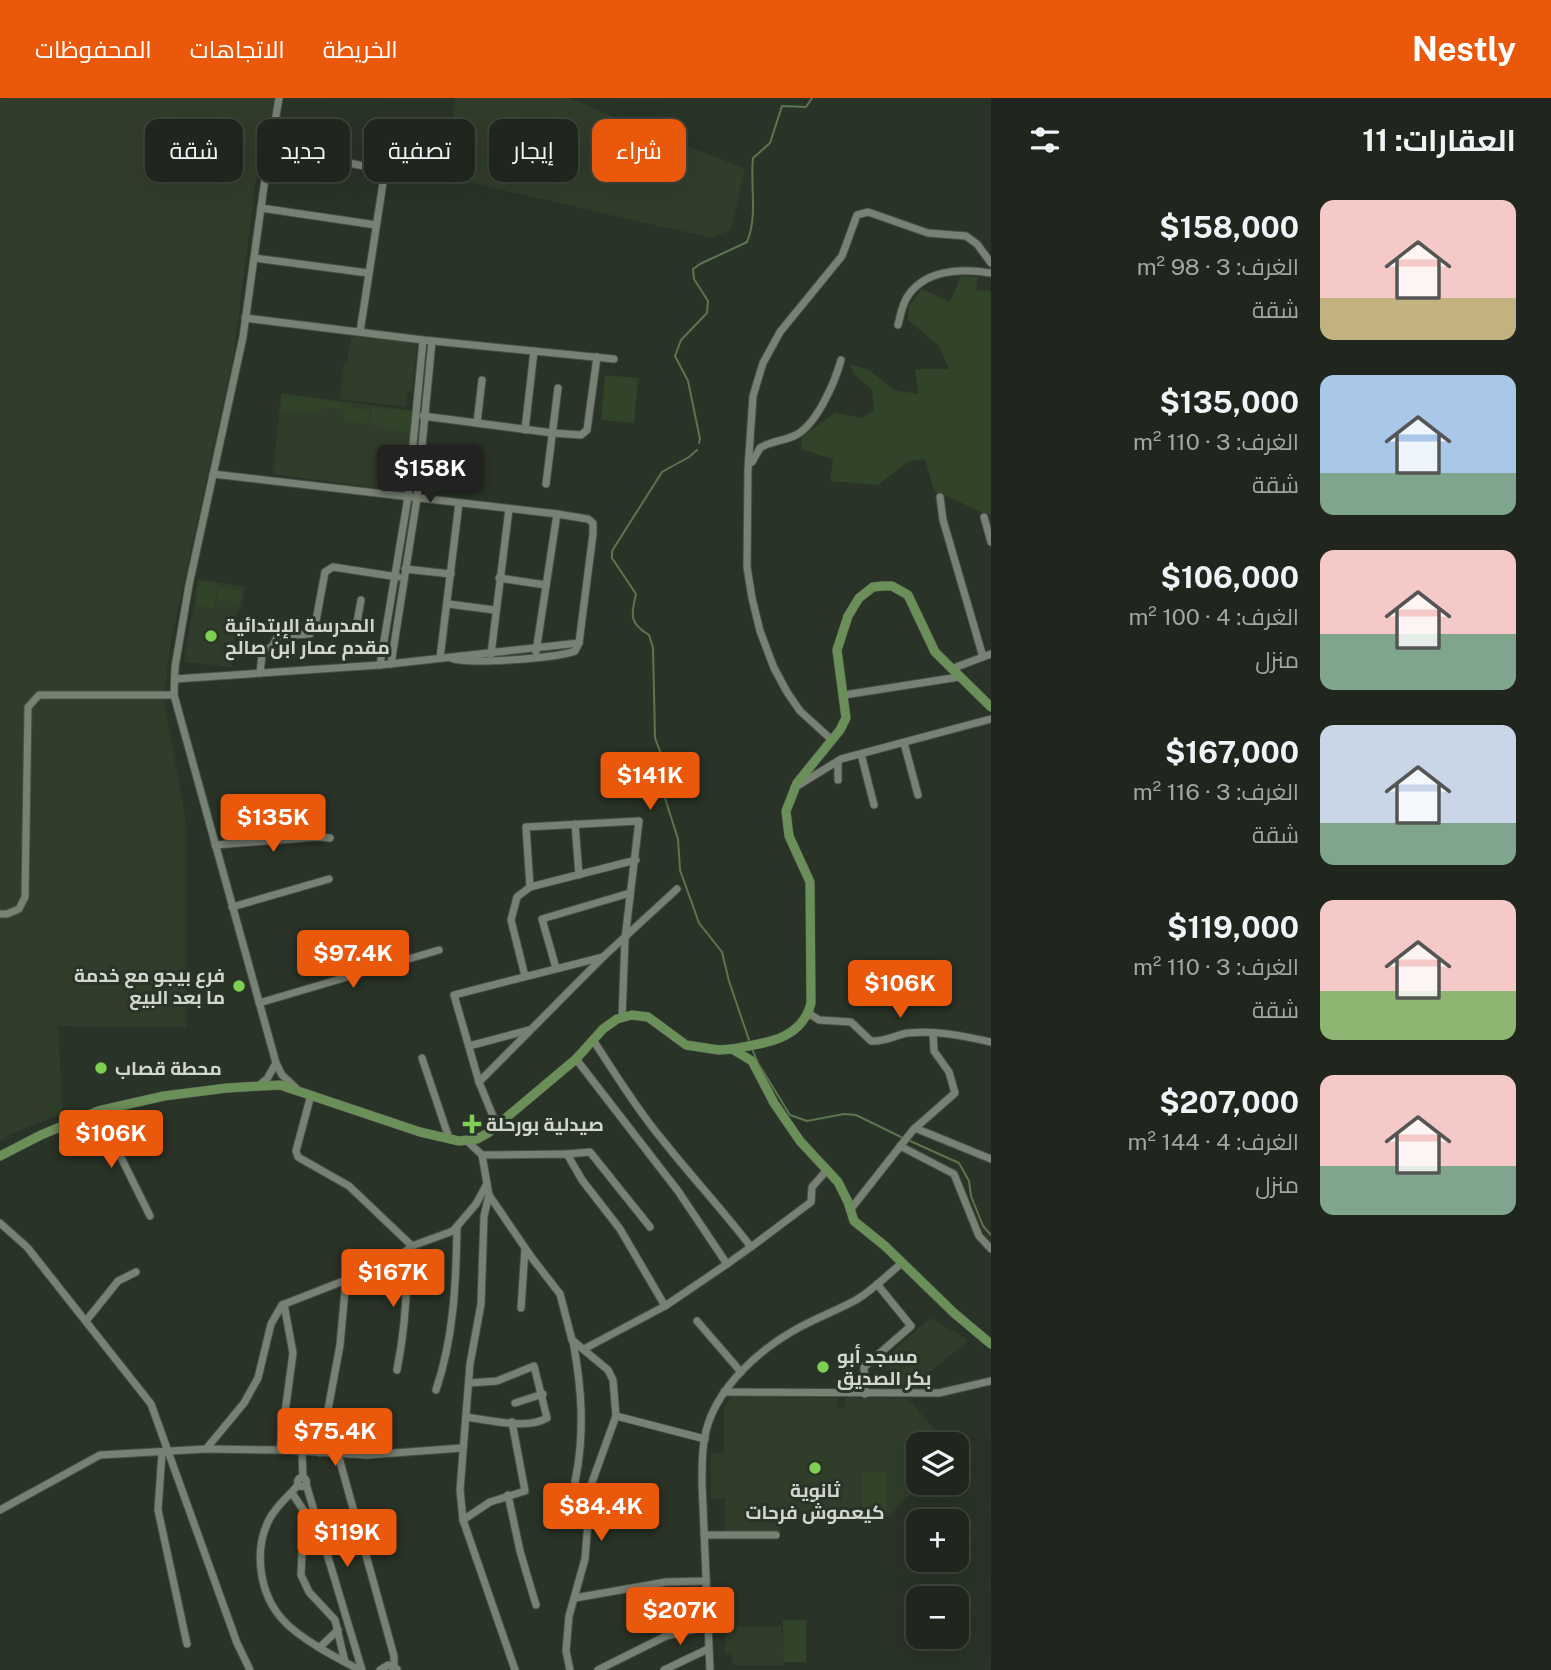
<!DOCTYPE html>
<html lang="ar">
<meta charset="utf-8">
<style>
body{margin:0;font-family:"Public Sans",Cairo,sans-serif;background:#2d322a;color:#f1f3f6;direction:rtl;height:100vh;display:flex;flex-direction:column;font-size:26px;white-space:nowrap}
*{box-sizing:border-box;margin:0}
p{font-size:23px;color:#a2a5a4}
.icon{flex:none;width:38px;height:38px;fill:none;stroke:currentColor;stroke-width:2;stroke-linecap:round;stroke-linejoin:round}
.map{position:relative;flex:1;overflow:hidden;direction:ltr}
.panel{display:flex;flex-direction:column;background:#20261d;width:560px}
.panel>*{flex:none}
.hud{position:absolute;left:21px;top:21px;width:665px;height:63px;direction:rtl;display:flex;gap:14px}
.controls{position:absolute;left:906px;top:1334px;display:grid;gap:14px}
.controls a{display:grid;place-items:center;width:63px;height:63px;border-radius:14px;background:#20261d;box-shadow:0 7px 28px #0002,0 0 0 2px #3d433b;font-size:35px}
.price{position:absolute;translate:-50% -60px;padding:0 16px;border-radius:7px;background:#ea580c;color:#fff;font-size:23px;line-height:46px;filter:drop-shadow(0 2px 4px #0008)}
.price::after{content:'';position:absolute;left:50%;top:42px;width:21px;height:16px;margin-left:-10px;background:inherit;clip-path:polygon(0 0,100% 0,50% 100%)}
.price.selected{background:#222;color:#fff}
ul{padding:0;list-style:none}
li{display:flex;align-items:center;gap:21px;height:175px;padding:0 35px}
li span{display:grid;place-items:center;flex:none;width:196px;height:140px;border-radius:14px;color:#555}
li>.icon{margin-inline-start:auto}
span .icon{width:84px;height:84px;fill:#fffc;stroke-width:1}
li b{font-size:30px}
h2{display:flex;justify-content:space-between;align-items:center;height:84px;padding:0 35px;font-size:30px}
.pill{padding:0 24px;border-radius:14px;background:#20261d;box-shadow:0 7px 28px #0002,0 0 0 2px #3d433b;font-size:24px;line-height:63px}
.pill.selected{background:#ea580c;color:#fff}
header{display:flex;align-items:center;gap:42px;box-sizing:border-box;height:98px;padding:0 35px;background:#ea580c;color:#fff}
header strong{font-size:33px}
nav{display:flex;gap:38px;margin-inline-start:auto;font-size:24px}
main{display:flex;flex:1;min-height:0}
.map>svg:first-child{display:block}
.built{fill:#313d2b}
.green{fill:#314329}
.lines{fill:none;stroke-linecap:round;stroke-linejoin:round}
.stream{stroke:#5b764e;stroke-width:2}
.minor-casing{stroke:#484f45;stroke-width:9}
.major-casing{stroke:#484f45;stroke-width:10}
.minor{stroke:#788274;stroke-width:7}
.major{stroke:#6b8f58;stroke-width:9}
.poi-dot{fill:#7fd052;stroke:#2a3327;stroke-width:2.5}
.labels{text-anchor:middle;stroke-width:6;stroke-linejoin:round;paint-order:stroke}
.poi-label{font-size:19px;font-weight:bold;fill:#d1d7cf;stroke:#2a3327;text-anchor:start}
</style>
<header>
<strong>Nestly</strong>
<nav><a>الخريطة</a><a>الاتجاهات</a><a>المحفوظات</a></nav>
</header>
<main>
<section class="panel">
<h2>العقارات: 11<svg class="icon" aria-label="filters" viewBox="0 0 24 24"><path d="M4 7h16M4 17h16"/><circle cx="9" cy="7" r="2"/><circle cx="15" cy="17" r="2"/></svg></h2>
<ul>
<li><span style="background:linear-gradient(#f6c9c9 70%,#c2b280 0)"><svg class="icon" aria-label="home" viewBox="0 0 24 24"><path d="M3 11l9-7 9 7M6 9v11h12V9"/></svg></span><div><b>$158,000</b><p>الغرف: 3 · 98 m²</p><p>شقة</p></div></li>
<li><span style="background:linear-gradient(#a9c7e8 70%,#7fa58c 0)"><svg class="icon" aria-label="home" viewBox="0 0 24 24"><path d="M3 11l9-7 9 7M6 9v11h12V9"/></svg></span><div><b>$135,000</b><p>الغرف: 3 · 110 m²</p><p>شقة</p></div></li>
<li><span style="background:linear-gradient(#f6c9c9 60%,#7fa58c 0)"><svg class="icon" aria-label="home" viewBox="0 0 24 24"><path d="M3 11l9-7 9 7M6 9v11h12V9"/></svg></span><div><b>$106,000</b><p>الغرف: 4 · 100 m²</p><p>منزل</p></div></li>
<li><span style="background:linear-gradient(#c9d6e8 70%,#7fa58c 0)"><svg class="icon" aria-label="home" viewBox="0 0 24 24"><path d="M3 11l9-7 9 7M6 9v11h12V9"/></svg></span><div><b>$167,000</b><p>الغرف: 3 · 116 m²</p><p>شقة</p></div></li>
<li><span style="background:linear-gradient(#f6c9c9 65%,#8fb573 0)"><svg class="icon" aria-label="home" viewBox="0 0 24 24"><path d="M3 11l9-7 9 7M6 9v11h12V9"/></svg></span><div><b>$119,000</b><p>الغرف: 3 · 110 m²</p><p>شقة</p></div></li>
<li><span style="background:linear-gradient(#f6c9c9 65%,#7fa58c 0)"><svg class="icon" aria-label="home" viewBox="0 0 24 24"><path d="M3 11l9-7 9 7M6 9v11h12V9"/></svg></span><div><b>$207,000</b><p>الغرف: 4 · 144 m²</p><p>منزل</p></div></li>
</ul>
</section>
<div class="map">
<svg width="991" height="1572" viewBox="0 0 991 1572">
<rect width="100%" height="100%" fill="#2a3327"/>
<g class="built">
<path d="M4,0h271l-20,87 -21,168 -64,293 -6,53 22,123v205l-128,-1 5,87 -52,21 -11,7v-1042z"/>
<path d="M455,0h113l177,71 -14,60 -19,9 -267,-61z"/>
<path d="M351,238l64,7 2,4 -5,44h-4l-2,16 -66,-8 4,-36h3z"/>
<path d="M281,295l133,18 -6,78 -7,2 -128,-17z"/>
<path d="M198,481l47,8 -4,22 -4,3 -6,55 -47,-5z"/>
<path d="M930,1220l37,21v3l-58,46h-7l-21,-26z"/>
<path d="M731,1299l107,1v10h7v-10l63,1 40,45h-29v38h2l-31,34h-109v16h-56v-33l-14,-1v-45h13v-43z"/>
<path d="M782,1528l1,39h-50l-2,-11h-6v-27z"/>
</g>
<g class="green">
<path d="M961,178l17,1 -2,13 15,1v225l-57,-25 -9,-32 -16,2 -31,24 -48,-4 3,-22 -32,-10 1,-12 33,-24 28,5 11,-8 -2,-20 -18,-16 -4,-9 18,4 26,21 24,4 -3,-25h34l-10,-23 -31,-26 1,-14 13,-17 28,13z"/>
<path d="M605,277l33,3 -4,45 -33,-3z"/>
<path d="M282,296l61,9 -1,6 -14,-2 -15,5 -15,-3 -18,3z"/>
<path d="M345,309l25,3 -2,14 -24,-3z"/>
<path d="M372,310l40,3 -3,38 -1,-16c-10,-1 -17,-4 -26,-5l-2,-3 -9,-1z"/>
<path d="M200,483l18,2 -4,25 -18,-3z"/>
<path d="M219,489l22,3 -2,13 -22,-4z"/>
<rect x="863" y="1374" width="23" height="41"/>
<rect x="783" y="1522" width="23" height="42"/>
</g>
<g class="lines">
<g class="stream">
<path d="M699,345l1,-4 -12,-58 -13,-25 6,-16 26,-27 1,-12 -14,-22 -1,-10 7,-5 47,-22c11,-26 3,-56 6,-84l17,-15 12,-37 24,1 6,-9"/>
<path d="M697,352l-8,7 -27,15 -50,79v7l24,36c-5,21 -7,29 13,41l4,13 2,90 6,16 -1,18 3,20 15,47 2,31 19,53 23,29 7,29 20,59"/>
<path d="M753,953l5,12 32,52 17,6 37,-7 12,1 47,23"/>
<path d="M908,1042l51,23 10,18 2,15 12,30 8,9"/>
</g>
<g class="minor-casing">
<g id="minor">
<path d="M279,0l-15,88 -21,151 -54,248 -14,82 -1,28 102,368 6,12 14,13"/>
<path d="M270,50l141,27"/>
<path d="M261,110l115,17"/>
<path d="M254,160l114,15"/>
<path d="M245,220l178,22 191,19"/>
<path d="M898,227c2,-8 4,-19 8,-26 17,-30 56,-31 85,-26"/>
<path d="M360,234l25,-162"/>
<path d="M423,318l130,17 28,2 6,-5 10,-73"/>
<path d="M477,325l5,-43"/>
<path d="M525,332l9,-79"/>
<path d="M752,364l8,-14c11,-7 24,-7 36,-13 21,-11 39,-53 45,-75"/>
<path d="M213,376l344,40 31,5 5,4v11l-14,109 -4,8c-18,7 -107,14 -124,7"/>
<path d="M546,386l12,-96"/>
<path d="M940,399l3,23 40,137 8,-3"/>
<path d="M984,419l7,25"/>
<path d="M405,471l46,5"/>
<path d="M499,480l47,7"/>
<path d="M448,506l47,6"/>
<path d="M315,528l38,4 3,-2 5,-28"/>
<path d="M536,554l21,-138"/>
<path d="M491,556l18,-145"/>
<path d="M440,560l19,-155"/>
<path d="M391,566l26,-166 15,-157"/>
<path d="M380,567l28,-168 15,-157"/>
<path d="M951,571l32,-12"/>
<path d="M260,575l2,-18 3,-5 7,-3 6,-11 32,-2 5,-8 10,-54 8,-5 65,10"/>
<path d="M175,581l205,-14 199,-22"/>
<path d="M844,597l115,-18"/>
<path d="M832,642l-32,-29 -13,-19 -13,-24 -14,-37 -8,-33 -5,-31 1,-98 5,-73 10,-33 17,-31 62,-76 15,-41 11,-3 60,21 38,3 11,8 14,19"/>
<path d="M904,645l14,52"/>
<path d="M861,656l13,51"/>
<path d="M838,664v18"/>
<path d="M794,690l47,-29 150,-40"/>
<path d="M575,726l4,51"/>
<path d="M215,747l103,-8 12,1"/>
<path d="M530,789l-4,-60 113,-6 -14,118 -3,79"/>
<path d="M232,809l97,-28"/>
<path d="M0,816h7l12,-5 6,-12 3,-190 11,-12h135"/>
<path d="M556,870l-14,-49 88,-26"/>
<path d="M525,878l-14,-56 6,-23 13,-10 106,-27"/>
<path d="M259,905l180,-53"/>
<path d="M808,915l11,7 32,2 20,19c15,1 24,-6 37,-8 28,-3 56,3 83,9"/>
<path d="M593,942c22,33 42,67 68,98 29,37 61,71 90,109l60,-45 1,-15 15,-17"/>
<path d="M469,948l60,-16"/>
<path d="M422,960l27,80"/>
<path d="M576,961l102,132 49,73 24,-17"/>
<path d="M479,984l124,-125 74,-68"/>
<path d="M258,988l9,-7 9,-16"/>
<path d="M311,997l-15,56 2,6 51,29 63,60"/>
<path d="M98,1013l52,105"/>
<path d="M497,1028l-18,-44 -25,-87 149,-38"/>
<path d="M915,1030l76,31"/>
<path d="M466,1042l16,15 7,40 43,63 28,36 12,46 36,30 5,10 3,36 89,23"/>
<path d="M900,1048l54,28 25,62 12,13"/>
<path d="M567,1056l23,-2 60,75"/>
<path d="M482,1057l85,-1 15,26 38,49 45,77"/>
<path d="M489,1097l-5,21 -3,88 -11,60 -10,126 3,30 52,150"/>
<path d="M850,1112l63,-80 42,-37 -6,-21 -15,-21 -1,-18"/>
<path d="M0,1125l27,24 124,157 86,239 13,27"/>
<path d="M521,1210l4,-59"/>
<path d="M86,1223l32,-40 18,-9"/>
<path d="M697,1223l44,51"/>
<path d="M573,1243c9,49 12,92 2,141"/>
<path d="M584,1251l81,-43 62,-42"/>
<path d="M397,1272c8,-41 11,-78 9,-119"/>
<path d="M436,1292c18,-53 20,-108 21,-163"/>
<path d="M724,1294l215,1 52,-12"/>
<path d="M865,1296l-1,-27 47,-41 -34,-42"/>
<path d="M515,1305l28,-9"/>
<path d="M466,1319c24,3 60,13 81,1l-13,-52 -37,15 -28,2"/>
<path d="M206,1351l74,1 87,5 95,-7"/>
<path d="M280,1352l13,-97 -9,-49"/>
<path d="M302,1354l1,26"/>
<path d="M162,1355l-4,57 29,134"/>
<path d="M320,1355l20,-108 6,-65"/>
<path d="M338,1356l56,202v11"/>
<circle cx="302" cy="1384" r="4.5"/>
<path d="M306,1386l56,186"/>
<path d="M298,1387c-9,11 -21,20 -28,33 -17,31 -11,76 13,102 17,19 54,38 77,50"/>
<path d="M292,1395l14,21 1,11 -5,28 -1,22 8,17 26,28 10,42"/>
<path d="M508,1397l12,56 16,54"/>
<path d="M0,1412l100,-55 106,-6 38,-46 14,-25 13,-54 11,-19 64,-25 31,-9 13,-6 22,-19 41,-15 23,-27 11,-20"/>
<path d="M463,1422l27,-18 35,-11 -13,-69"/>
<path d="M704,1437h72"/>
<path d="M575,1500l91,-16 40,-1"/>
<path d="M320,1549l18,-17"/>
<path d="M380,1572l8,-5 9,4"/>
<path d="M570,1572l-4,-19 3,-35 16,-57 6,-74 25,-69"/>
<path d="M598,1572l68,-34 42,-10"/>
<path d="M664,1572l44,-21"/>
<path d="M710,1572l-8,-187c0,-20 0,-40 6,-59 13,-39 50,-73 85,-93 20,-12 43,-20 63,-31 17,-10 31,-25 46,-37"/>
</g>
</g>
<g class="major-casing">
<g id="major">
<path d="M732,951c33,-6 70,-9 79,-46l-1,-121 -21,-46 -3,-25 11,-28 43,-53 6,-12 -9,-68 11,-34 11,-18 14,-11 10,-1h9l16,9 27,57 56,55"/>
<path d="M0,1058l41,-21 57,-24 66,-15 63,-8 53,-3 140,47 39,9 18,-2 11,-6 88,-74 27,-30 14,-10 15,-4 16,2 38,28 33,5 13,-1 20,12 22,42 26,38 38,41 10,20 6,19 31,25 69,67 37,31"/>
</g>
</g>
<use href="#minor" class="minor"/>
<use href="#major" class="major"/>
</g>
<g class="poi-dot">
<circle cx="211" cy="538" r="7"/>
<circle cx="239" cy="888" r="7"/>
<circle cx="101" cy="970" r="7"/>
<path d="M468.5 1015.5h7v7h7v7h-7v7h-7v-7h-7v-7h7z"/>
<circle cx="823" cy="1269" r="7"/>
<circle cx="815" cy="1370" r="7"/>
</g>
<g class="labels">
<g class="poi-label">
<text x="225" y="534">المدرسة الإبتدائية<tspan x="225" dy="22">مقدم عمار ابن صالح</tspan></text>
<text x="225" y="884" text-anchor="end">فرع بيجو مع خدمة<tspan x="225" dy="22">ما بعد البيع</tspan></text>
<text x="115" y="977">محطة قصاب</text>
<text x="486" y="1033">صيدلية بورحلة</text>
<text x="837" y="1265">مسجد أبو<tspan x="837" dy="22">بكر الصديق</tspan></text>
<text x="815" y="1399" text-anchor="middle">ثانوية<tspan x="815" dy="22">كيعموش فرحات</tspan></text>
</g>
</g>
</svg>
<div class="controls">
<a><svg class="icon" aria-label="layers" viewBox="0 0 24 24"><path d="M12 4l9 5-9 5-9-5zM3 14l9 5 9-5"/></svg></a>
<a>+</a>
<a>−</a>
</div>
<b class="price selected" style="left:430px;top:407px">$158K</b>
<b class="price" style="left:650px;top:714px">$141K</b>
<b class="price" style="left:273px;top:756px">$135K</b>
<b class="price" style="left:353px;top:892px">$97.4K</b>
<b class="price" style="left:900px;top:922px">$106K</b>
<b class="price" style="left:111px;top:1072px">$106K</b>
<b class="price" style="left:393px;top:1211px">$167K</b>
<b class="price" style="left:335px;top:1370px">$75.4K</b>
<b class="price" style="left:601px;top:1445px">$84.4K</b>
<b class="price" style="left:347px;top:1471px">$119K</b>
<b class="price" style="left:680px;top:1549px">$207K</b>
<div class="hud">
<a class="pill selected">شراء</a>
<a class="pill">إيجار</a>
<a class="pill">تصفية</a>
<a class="pill">جديد</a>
<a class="pill">شقة</a>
</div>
</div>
</main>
